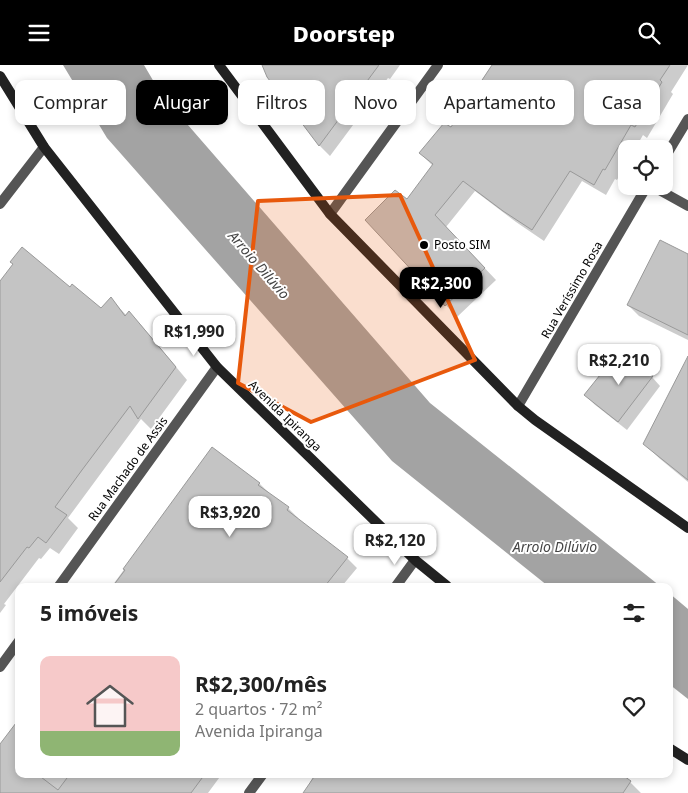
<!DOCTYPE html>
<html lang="pt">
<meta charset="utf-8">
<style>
body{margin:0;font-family:"Noto Sans",sans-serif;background:#f2f2f2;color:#222;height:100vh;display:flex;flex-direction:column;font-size:19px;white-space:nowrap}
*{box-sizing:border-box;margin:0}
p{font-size:16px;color:#767676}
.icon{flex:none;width:28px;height:28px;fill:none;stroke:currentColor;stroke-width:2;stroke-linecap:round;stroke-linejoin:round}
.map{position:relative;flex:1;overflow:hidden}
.sheet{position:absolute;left:15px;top:518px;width:658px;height:195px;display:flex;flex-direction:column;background:#fff;border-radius:10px;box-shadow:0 2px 8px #0003}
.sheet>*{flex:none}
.top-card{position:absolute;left:15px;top:15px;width:659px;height:45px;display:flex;gap:10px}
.tools{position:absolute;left:618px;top:75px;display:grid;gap:10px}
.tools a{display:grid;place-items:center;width:55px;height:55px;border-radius:10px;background:#fff;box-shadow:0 2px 8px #0003;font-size:25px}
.price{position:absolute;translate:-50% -42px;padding:0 11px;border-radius:10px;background:#fff;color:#222;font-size:16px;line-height:32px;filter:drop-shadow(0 1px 2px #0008)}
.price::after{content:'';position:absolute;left:50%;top:30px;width:15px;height:11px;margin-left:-8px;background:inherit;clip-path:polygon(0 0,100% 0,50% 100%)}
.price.active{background:#000;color:#fff}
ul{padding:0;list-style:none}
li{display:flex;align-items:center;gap:15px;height:125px;padding:0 25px}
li+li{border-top:1px solid #e0e0e0}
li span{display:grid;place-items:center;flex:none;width:140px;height:100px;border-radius:10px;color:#555}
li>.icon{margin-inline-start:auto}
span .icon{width:60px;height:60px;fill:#fffc;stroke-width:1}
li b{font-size:21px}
h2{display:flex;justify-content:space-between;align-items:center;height:60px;padding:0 25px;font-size:21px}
.chip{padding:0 18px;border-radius:10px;background:#fff;box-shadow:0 2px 8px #0003;font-size:18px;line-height:45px}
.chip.active{background:#000;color:#fff}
header{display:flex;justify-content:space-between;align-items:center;height:65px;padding:0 25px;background:#000;color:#fff;font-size:22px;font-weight:800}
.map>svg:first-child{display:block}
.water{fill:#a3a3a3}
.shadow{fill:#0003}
.building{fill:#c4c4c4;stroke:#999}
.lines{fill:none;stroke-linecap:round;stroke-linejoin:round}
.minor{stroke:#555;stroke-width:10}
.tertiary{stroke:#555;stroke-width:10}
.secondary{stroke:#222;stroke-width:10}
.marked{fill:#e8590c;fill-opacity:0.2;stroke:#e8590c;stroke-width:4;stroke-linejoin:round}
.poi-dot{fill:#000;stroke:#fff;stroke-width:2}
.labels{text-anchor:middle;stroke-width:4;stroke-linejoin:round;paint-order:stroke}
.poi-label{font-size:12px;fill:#000;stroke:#fff;text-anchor:start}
.street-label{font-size:12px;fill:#000;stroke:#fff}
.water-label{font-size:14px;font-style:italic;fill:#444;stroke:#fff}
</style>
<header><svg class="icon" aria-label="menu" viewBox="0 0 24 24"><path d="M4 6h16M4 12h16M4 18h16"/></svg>Doorstep<svg class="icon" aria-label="search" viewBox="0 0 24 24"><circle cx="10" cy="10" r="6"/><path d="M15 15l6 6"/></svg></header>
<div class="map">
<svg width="688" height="728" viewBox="0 0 688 728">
<rect width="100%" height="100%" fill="#fff"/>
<g class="water">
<path d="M63,0h81l17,29 269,309 230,183h-112l-156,-125 -285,-323z"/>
<path d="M669,528l19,16v90l-19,-15z"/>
</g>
<g class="shadow">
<path d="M263,0h137l-10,14 -2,-1 -58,78 -10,-10 -51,-68z"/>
<path d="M493,0h195l-17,27 2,2 -26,44 -4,-3 -8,14h-9v15l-9,16 -2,-1 -9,16 -24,-14 -38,60 -28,-19 -41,-31 -29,36 50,53 -39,37 -91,-97 41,-20 26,-34 -13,-13 31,-25z"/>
<path d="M688,191v84l-49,-24 -11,-11z"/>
<path d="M0,218l70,6 31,21 10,-11 16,17 2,-3 12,12 46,55 -36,49 -10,-10 -73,99 10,10 -19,26 -9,-6 -9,11 -2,-1 -35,46 2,1 -6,8z"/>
<path d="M688,302v115l-29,-24 -14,-14z"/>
<path d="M652,312l8,9 -33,44 -33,-26 -8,-9z"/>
<path d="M212,384l47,34 10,10 19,15 10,10 -1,1 50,39 10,10 -15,18h-230z"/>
<path d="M0,681l19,28h203l-14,19h-208z"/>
<path d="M315,709h304l11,8 11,11h-337l7,-10 -1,-1z"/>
</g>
<g class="building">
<path d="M262,0h117l-60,81 -52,-69z"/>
<path d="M492,0h178l-10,15 2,2 -27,45 -4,-2 -26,45 -2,-1 -9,16 -24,-14 -38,59 -29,-19 -40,-30 -28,34 50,53 -40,38 -80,-86 30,-30 12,9 26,-35 -14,-11 25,-30 7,4z"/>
<path d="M660,175l28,14v81l-61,-30z"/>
<path d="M22,182l48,40 2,-3 29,24 10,-11 14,19 4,-5 47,56 -38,52 -8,-13 -48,64 -27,37 12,8 -21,28 -8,-6 -9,11 -2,-1 -27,35v-301l13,-17 -3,-2z"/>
<path d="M620,285l33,26 -35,46 -34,-27z"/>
<path d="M688,291v124l-45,-36z"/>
<path d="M212,382l48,36 -2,2 31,22 -2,3 61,47 -23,29h-212l12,-16 -2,-1z"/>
<path d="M19,654v55h18l21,16 12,-16h135l-14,19h-191v-49z"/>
<path d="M316,709h305l10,7 -8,12h-320z"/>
</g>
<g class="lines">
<g class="minor">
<path d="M664,94l24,-40"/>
<path d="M652,121l36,20"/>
<path d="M0,139l44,-57"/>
<path d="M330,149l108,-149"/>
<path d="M518,341l129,-220"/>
<path d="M59,521l158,-219"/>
<path d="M0,602l19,-26"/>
</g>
<g class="tertiary">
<path d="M396,521l19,-26"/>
<path d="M249,728l14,-19"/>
</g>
<g class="secondary">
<path d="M219,0l111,149 188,192 17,14 153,108"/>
<path d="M0,11l44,71 173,220 198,193 32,26"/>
<path d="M669,683l19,12"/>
</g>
</g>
<path class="marked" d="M400,130l75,165 -164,62 -73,-39 20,-182z"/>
<circle class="poi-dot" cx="424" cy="180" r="5"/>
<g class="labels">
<g class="poi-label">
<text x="434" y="184">Posto SIM</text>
</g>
<g class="street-label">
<text transform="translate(572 225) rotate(-60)" y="4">Rua Veríssimo Rosa</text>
<text transform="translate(285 351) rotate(44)" y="4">Avenida Ipiranga</text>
<text transform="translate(128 404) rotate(-54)" y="4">Rua Machado de Assis</text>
</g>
<g class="water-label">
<text transform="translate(259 200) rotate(49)" y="5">Arroio Dilúvio</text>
<text x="555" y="487">Arroio Dilúvio</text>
</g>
</g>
</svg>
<div class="tools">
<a><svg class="icon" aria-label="locate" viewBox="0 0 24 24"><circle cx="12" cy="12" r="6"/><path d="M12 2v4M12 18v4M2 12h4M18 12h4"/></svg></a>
</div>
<b class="price active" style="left:441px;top:244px">R$2,300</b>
<b class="price" style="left:194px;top:292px">R$1,990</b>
<b class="price" style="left:619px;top:321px">R$2,210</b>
<b class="price" style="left:230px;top:473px">R$3,920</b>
<b class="price" style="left:395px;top:501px">R$2,120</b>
<div class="top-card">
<a class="chip">Comprar</a>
<a class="chip active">Alugar</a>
<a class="chip">Filtros</a>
<a class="chip">Novo</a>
<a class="chip">Apartamento</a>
<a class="chip">Casa</a>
</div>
<section class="sheet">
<h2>5 imóveis<svg class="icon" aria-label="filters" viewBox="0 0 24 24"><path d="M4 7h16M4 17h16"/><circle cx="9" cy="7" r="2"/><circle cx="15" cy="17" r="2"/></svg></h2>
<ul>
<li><span style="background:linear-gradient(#f6c9c9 75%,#8fb573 0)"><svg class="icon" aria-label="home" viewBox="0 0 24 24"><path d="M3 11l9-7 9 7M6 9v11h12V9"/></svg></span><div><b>R$2,300/mês</b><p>2 quartos · 72 m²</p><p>Avenida Ipiranga</p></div><svg class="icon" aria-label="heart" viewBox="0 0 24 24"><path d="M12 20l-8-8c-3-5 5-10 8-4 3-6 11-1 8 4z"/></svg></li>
</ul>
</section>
</div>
